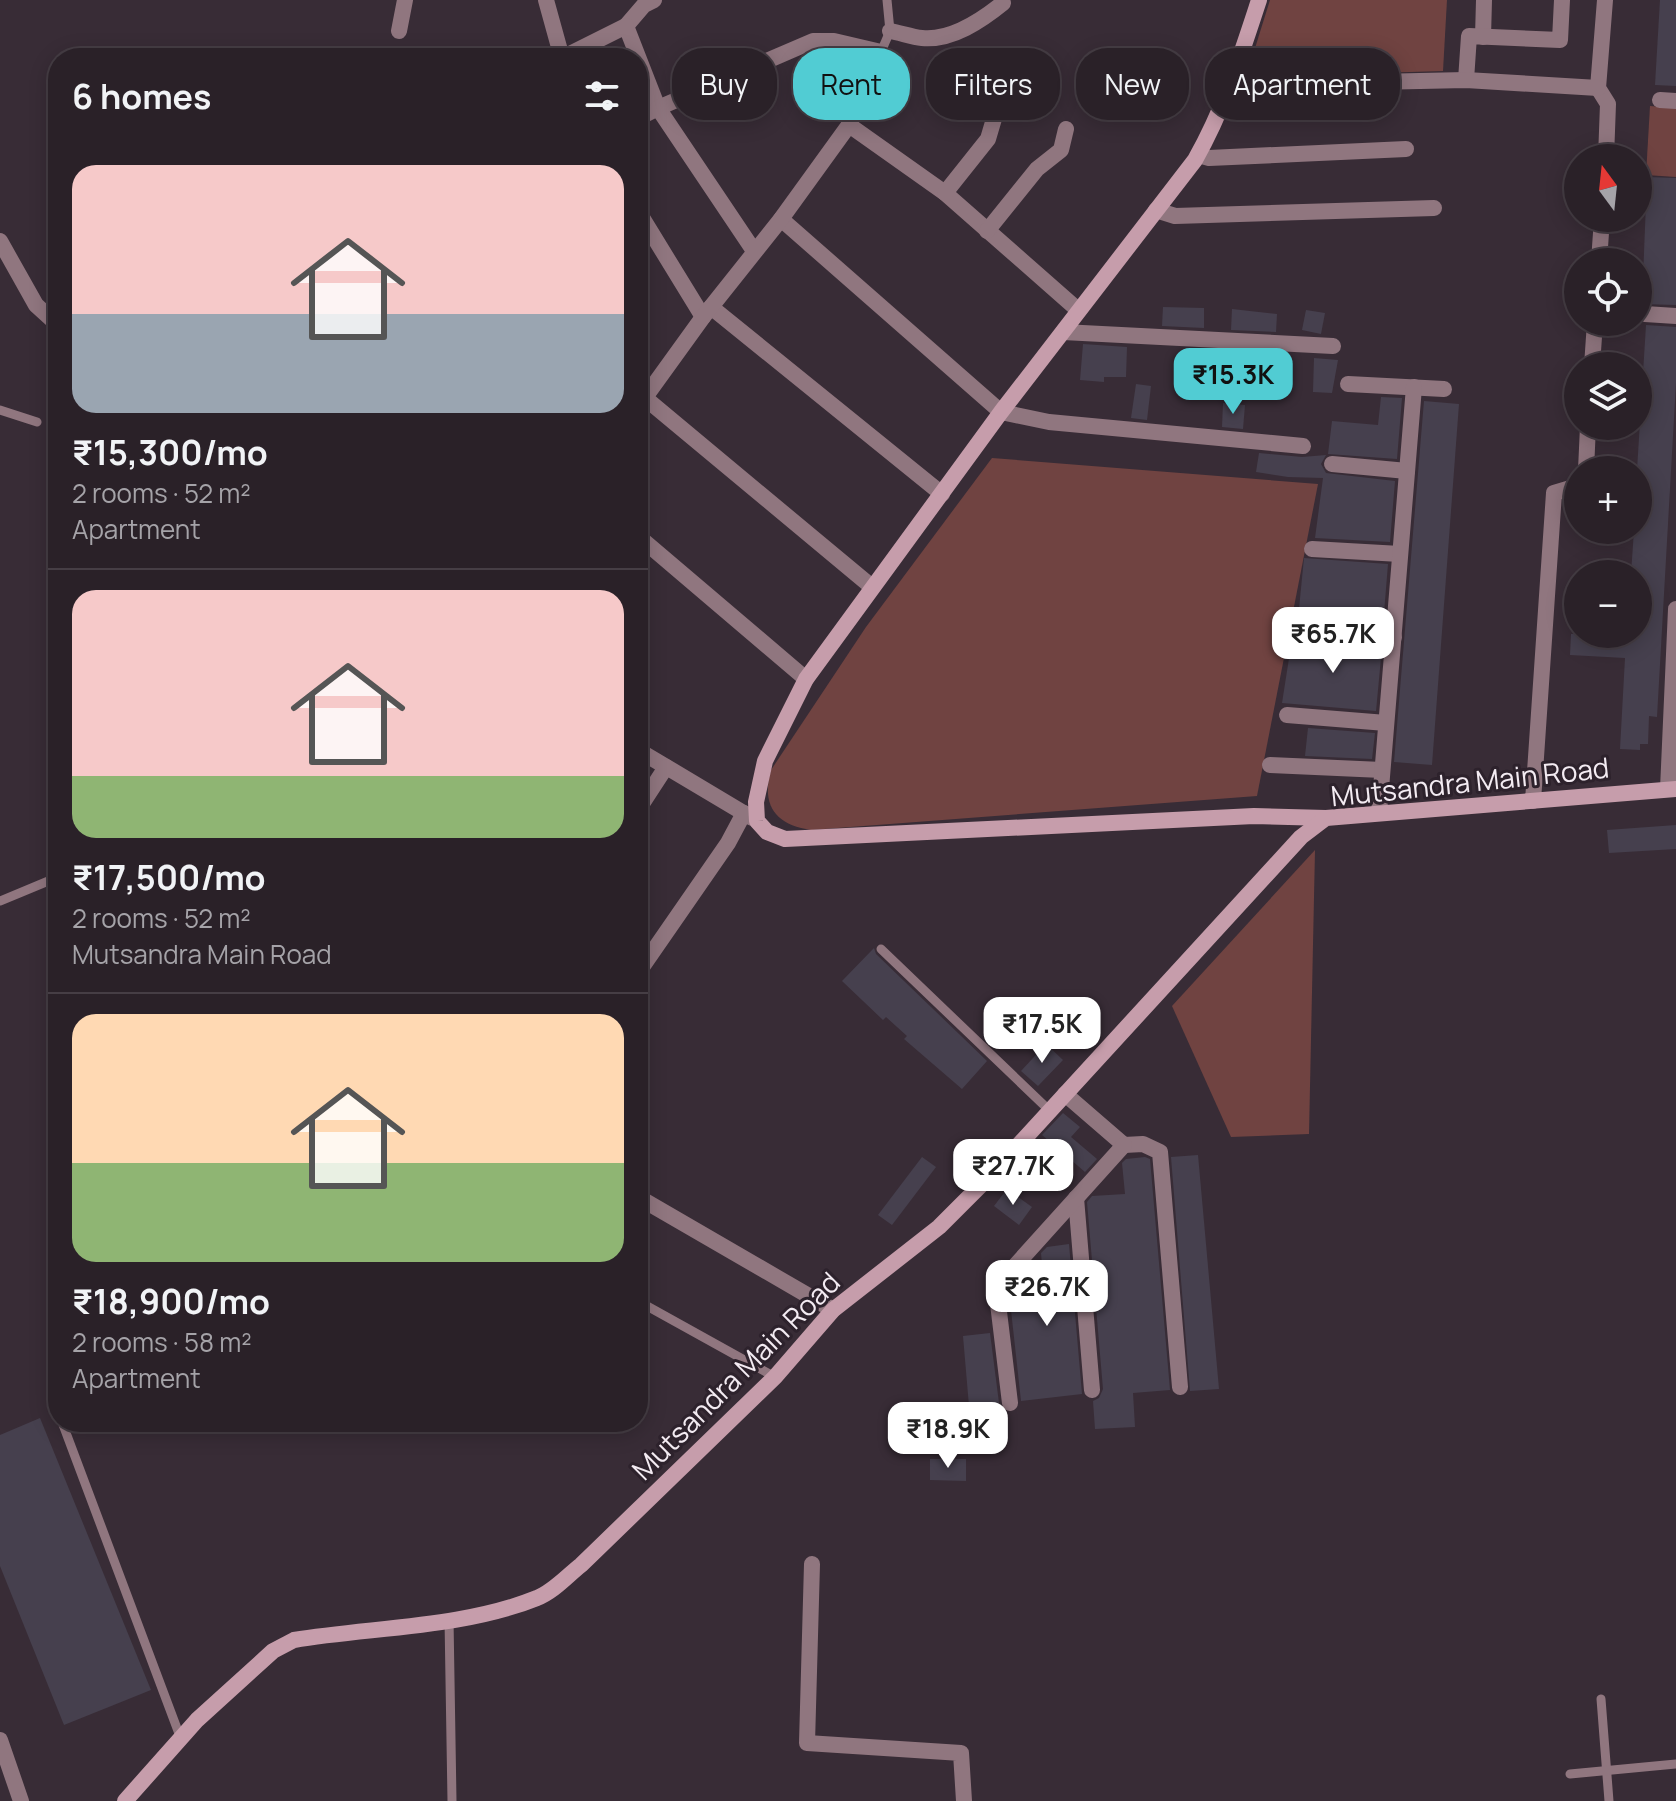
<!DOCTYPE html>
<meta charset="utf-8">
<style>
body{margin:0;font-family:Manrope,sans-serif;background:#322930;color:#f1f3f6;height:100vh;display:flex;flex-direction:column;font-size:30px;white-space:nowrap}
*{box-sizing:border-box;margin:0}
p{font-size:26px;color:#a5a3a8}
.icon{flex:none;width:44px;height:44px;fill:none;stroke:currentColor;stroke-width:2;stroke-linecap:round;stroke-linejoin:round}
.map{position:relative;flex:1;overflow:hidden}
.details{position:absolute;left:48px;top:48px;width:600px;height:1384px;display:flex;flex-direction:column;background:#2a2128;border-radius:32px;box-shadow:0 4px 20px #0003,0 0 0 2px #463e45}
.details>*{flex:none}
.hud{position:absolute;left:672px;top:48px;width:760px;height:72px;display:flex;gap:16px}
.needle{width:52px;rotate:345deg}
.fabs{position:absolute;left:1564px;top:144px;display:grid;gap:16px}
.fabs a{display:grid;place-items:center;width:88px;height:88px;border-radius:50%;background:#2a2128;box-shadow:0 4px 20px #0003,0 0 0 2px #463e45;font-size:40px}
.price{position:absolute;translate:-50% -68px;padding:0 18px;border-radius:16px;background:#fff;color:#222;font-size:26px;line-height:52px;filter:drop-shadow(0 2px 4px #0008)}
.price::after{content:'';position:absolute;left:50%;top:48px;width:24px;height:18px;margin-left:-12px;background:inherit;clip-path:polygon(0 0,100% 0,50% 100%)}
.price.selected{background:#51ccd3;color:#111}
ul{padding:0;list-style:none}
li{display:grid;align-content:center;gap:16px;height:424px;padding:0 24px}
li+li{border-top:2px solid #463e45}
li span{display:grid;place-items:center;height:248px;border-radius:24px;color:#555}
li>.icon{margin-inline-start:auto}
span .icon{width:144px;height:144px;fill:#fffc;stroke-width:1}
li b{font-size:34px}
h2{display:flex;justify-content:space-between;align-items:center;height:96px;padding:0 24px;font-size:34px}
.pill{padding:0 28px;border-radius:32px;background:#2a2128;box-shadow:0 4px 20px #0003,0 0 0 2px #463e45;font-size:28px;line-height:72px}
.pill.selected{background:#51ccd3;color:#111}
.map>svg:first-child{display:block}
.green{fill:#704341}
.building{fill:#46404e}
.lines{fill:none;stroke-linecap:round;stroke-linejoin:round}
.lane{stroke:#90767f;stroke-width:9}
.street{stroke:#90767f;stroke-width:16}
.secondary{stroke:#c69dab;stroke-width:16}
.labels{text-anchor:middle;stroke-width:6;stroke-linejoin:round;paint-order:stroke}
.street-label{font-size:28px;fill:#f3ebf2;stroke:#2d222c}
</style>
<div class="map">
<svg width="1676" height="1801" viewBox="0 0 1676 1801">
<rect width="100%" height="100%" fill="#382c36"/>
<g class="green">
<path d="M1270,0h177l-4,71 -197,6z"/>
<path d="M1650,106l26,2v69l-30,-2z"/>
<path d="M992,458l326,26 -61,312 -446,34c-36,-5 -50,-25 -40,-60l95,-143z"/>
<path d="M1315,850l-6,284 -78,3 -59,-131z"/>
</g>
<g class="building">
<path d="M1660,0h16v86l-21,-1z"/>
<path d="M1647,177l29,1v127l-34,-1z"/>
<path d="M1163,307l41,1v20l-42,-2z"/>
<path d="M1232,309l45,5 -1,18 -45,-2z"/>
<path d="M1306,310l19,3 -4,21 -19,-4z"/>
<path d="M1646,325l30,2v56l-19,334 -8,-1 -1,28h-8v6l-20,-1 5,-91 -55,-3 1,-21h67v-60h-7l3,-44h4l-1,-60z"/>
<path d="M1083,344l44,3 -1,30h-22v5l-24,-2z"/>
<path d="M1314,358l24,2 -6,33 -19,-1z"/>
<path d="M1198,366l19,2 -1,18 -19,-1z"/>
<path d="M1136,384l15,2 -4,34 -16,-2z"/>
<path d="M1381,397l21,1 -5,61 -69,-5 4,-33 46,4z"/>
<path d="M1424,401l35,3 -27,361 -38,-3z"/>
<path d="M1223,403l22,2 -2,24 -21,-2z"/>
<path d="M1259,453l43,4 24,-2 -5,9 5,9 69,8 -5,61 -75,-4 8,-60 -35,-1 -32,-5z"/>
<path d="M1304,558l84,6 -5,61 -85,-6z"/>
<path d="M1292,639l90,8 -6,64 -94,-8z"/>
<path d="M1308,728l67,5 -3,26 -67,-3z"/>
<path d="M1676,825v24l-67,4 -2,-23z"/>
<path d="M874,948l2,6 111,107 -25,28 -58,-50 3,-3 -21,-19 -3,3 -41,-39z"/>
<path d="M1046,1044l17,16 -25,26 -17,-15z"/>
<path d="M1063,1113l17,14 -9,10 26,22 -12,13 -43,-37z"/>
<path d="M1198,1155l21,234 -29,2 -19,-234z"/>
<path d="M922,1157l14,10 -44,58 -14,-10z"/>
<path d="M1145,1157l5,2 20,231 -37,3 2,34 -40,2 -2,-28 6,-3 4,-9 -16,-187 5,-6 33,-2 -3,-31 4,-4z"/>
<path d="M1007,1189l25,18 -13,18 -25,-19z"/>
<path d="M1069,1244l13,150 -61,7 -12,-109 23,-27 10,-1 -1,-11 6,-6z"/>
<path d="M990,1333l9,70 -30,3 -6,-70z"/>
<path d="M40,1418l111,272 -87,35 -64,-159v-131z"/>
<path d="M930,1459h36v22l-36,-1z"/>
</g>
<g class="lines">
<g class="lane">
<path d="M881,52l9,-21 -3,-31"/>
<path d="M0,410l37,12"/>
<path d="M0,901l58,-24"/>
<path d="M881,949l169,162"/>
<path d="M638,1301l137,76"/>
<path d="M51,1393l7,18"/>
<path d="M62,1422l119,317"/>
<path d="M449,1619l3,182"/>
<path d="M1601,1699l8,102"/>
<path d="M1570,1774l106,-10"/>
</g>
<g class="street">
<path d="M546,0l16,58"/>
<path d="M1605,0l-7,88 10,16 -2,54"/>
<path d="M626,26l18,-21 10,-5"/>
<path d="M399,31l6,-31"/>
<path d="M890,31c11,2 22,6 32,7 30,3 60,-18 81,-35"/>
<path d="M1483,37l1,-37"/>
<path d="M562,58l64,-32 32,82 -20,10"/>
<path d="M1466,80l3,-44 91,4 2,-40"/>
<path d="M1231,85l235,-5 132,8"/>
<path d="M1660,100l16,1"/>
<path d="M849,125l96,68 133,117"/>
<path d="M1198,155l11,3 197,-9"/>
<path d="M945,193l43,-54 16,-54"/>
<path d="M1156,210l19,6 259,-8"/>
<path d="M638,211l65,106"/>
<path d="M781,219l220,193 48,10 254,24"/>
<path d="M987,231l50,-62 24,-19 5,-21"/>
<path d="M0,241l36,64 22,20"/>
<path d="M1599,262l3,-44"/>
<path d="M711,307l231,187"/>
<path d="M1645,314l31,2"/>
<path d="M1063,332l270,14"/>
<path d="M1592,366l3,-44"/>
<path d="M1348,384l96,5"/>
<path d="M645,398l227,189"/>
<path d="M638,407l65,-90 78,-98 68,-94 32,-73 -47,-11h-21l-155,67 96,143"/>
<path d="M1332,464l75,7"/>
<path d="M1586,470l2,-44"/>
<path d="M638,536l168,143"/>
<path d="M1312,549l88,5"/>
<path d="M1297,630l97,7"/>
<path d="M1287,715l99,8"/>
<path d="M638,750l114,68"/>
<path d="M1270,765l112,5"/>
<path d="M1668,789l8,-180"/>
<path d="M1533,801l21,-308 20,-6 4,-5"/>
<path d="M638,810l28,-43"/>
<path d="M1379,813l35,-426"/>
<path d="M638,973l90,-130 16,-30"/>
<path d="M1065,1094l59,51 19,-1 17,8 20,235"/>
<path d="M638,1197l195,113"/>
<path d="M1076,1198l16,192"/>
<path d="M1010,1403l-14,-116 128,-142"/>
<path d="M812,1564l-5,179 154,10 3,48"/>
<path d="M0,1740l21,61"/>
</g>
<g class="secondary">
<path d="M1259,0c-18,55 -35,109 -64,160l-194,252 -195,267 -41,82 -9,41 1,19 10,11 18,7 469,-23 72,2"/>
<path d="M125,1801l72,-81 76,-69 21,-11c78,-13 169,-12 243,-42 16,-6 30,-22 44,-33l194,-188 58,-67 106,-83 53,-53 309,-337 25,-19 350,-29"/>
</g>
</g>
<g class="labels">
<g class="street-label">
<text transform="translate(1470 782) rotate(-6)" y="10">Mutsandra Main Road</text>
<text transform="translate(736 1376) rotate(-45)" y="10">Mutsandra Main Road</text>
</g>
</g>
</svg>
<div class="fabs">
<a><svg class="needle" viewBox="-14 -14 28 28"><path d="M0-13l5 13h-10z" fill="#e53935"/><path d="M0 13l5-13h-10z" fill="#a5a3a8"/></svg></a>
<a><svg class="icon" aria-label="locate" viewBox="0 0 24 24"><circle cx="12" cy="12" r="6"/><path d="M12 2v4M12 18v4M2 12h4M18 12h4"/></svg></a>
<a><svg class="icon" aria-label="layers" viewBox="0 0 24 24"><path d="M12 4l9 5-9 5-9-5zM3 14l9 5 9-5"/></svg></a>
<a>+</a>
<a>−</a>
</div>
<b class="price selected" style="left:1233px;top:416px">₹15.3K</b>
<b class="price" style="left:1333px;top:675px">₹65.7K</b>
<b class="price" style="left:1042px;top:1065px">₹17.5K</b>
<b class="price" style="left:1013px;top:1207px">₹27.7K</b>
<b class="price" style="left:1047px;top:1328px">₹26.7K</b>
<b class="price" style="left:948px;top:1470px">₹18.9K</b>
<div class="hud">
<a class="pill">Buy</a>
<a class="pill selected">Rent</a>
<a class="pill">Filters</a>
<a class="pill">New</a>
<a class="pill">Apartment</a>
</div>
<section class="details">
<h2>6 homes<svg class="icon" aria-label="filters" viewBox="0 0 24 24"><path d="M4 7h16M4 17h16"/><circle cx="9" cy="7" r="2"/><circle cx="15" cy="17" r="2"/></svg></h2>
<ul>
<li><span style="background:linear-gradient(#f6c9c9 60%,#9aa5b1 0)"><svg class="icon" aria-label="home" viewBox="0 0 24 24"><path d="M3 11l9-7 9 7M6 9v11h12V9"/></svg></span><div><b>₹15,300/mo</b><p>2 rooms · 52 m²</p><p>Apartment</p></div></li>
<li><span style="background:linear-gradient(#f6c9c9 75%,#8fb573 0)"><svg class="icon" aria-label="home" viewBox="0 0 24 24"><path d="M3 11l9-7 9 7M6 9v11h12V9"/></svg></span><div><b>₹17,500/mo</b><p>2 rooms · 52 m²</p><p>Mutsandra Main Road</p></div></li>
<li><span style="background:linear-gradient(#ffd9b3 60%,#8fb573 0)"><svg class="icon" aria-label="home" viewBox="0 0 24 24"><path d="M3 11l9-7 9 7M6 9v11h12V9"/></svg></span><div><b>₹18,900/mo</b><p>2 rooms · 58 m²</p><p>Apartment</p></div></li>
</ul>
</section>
</div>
